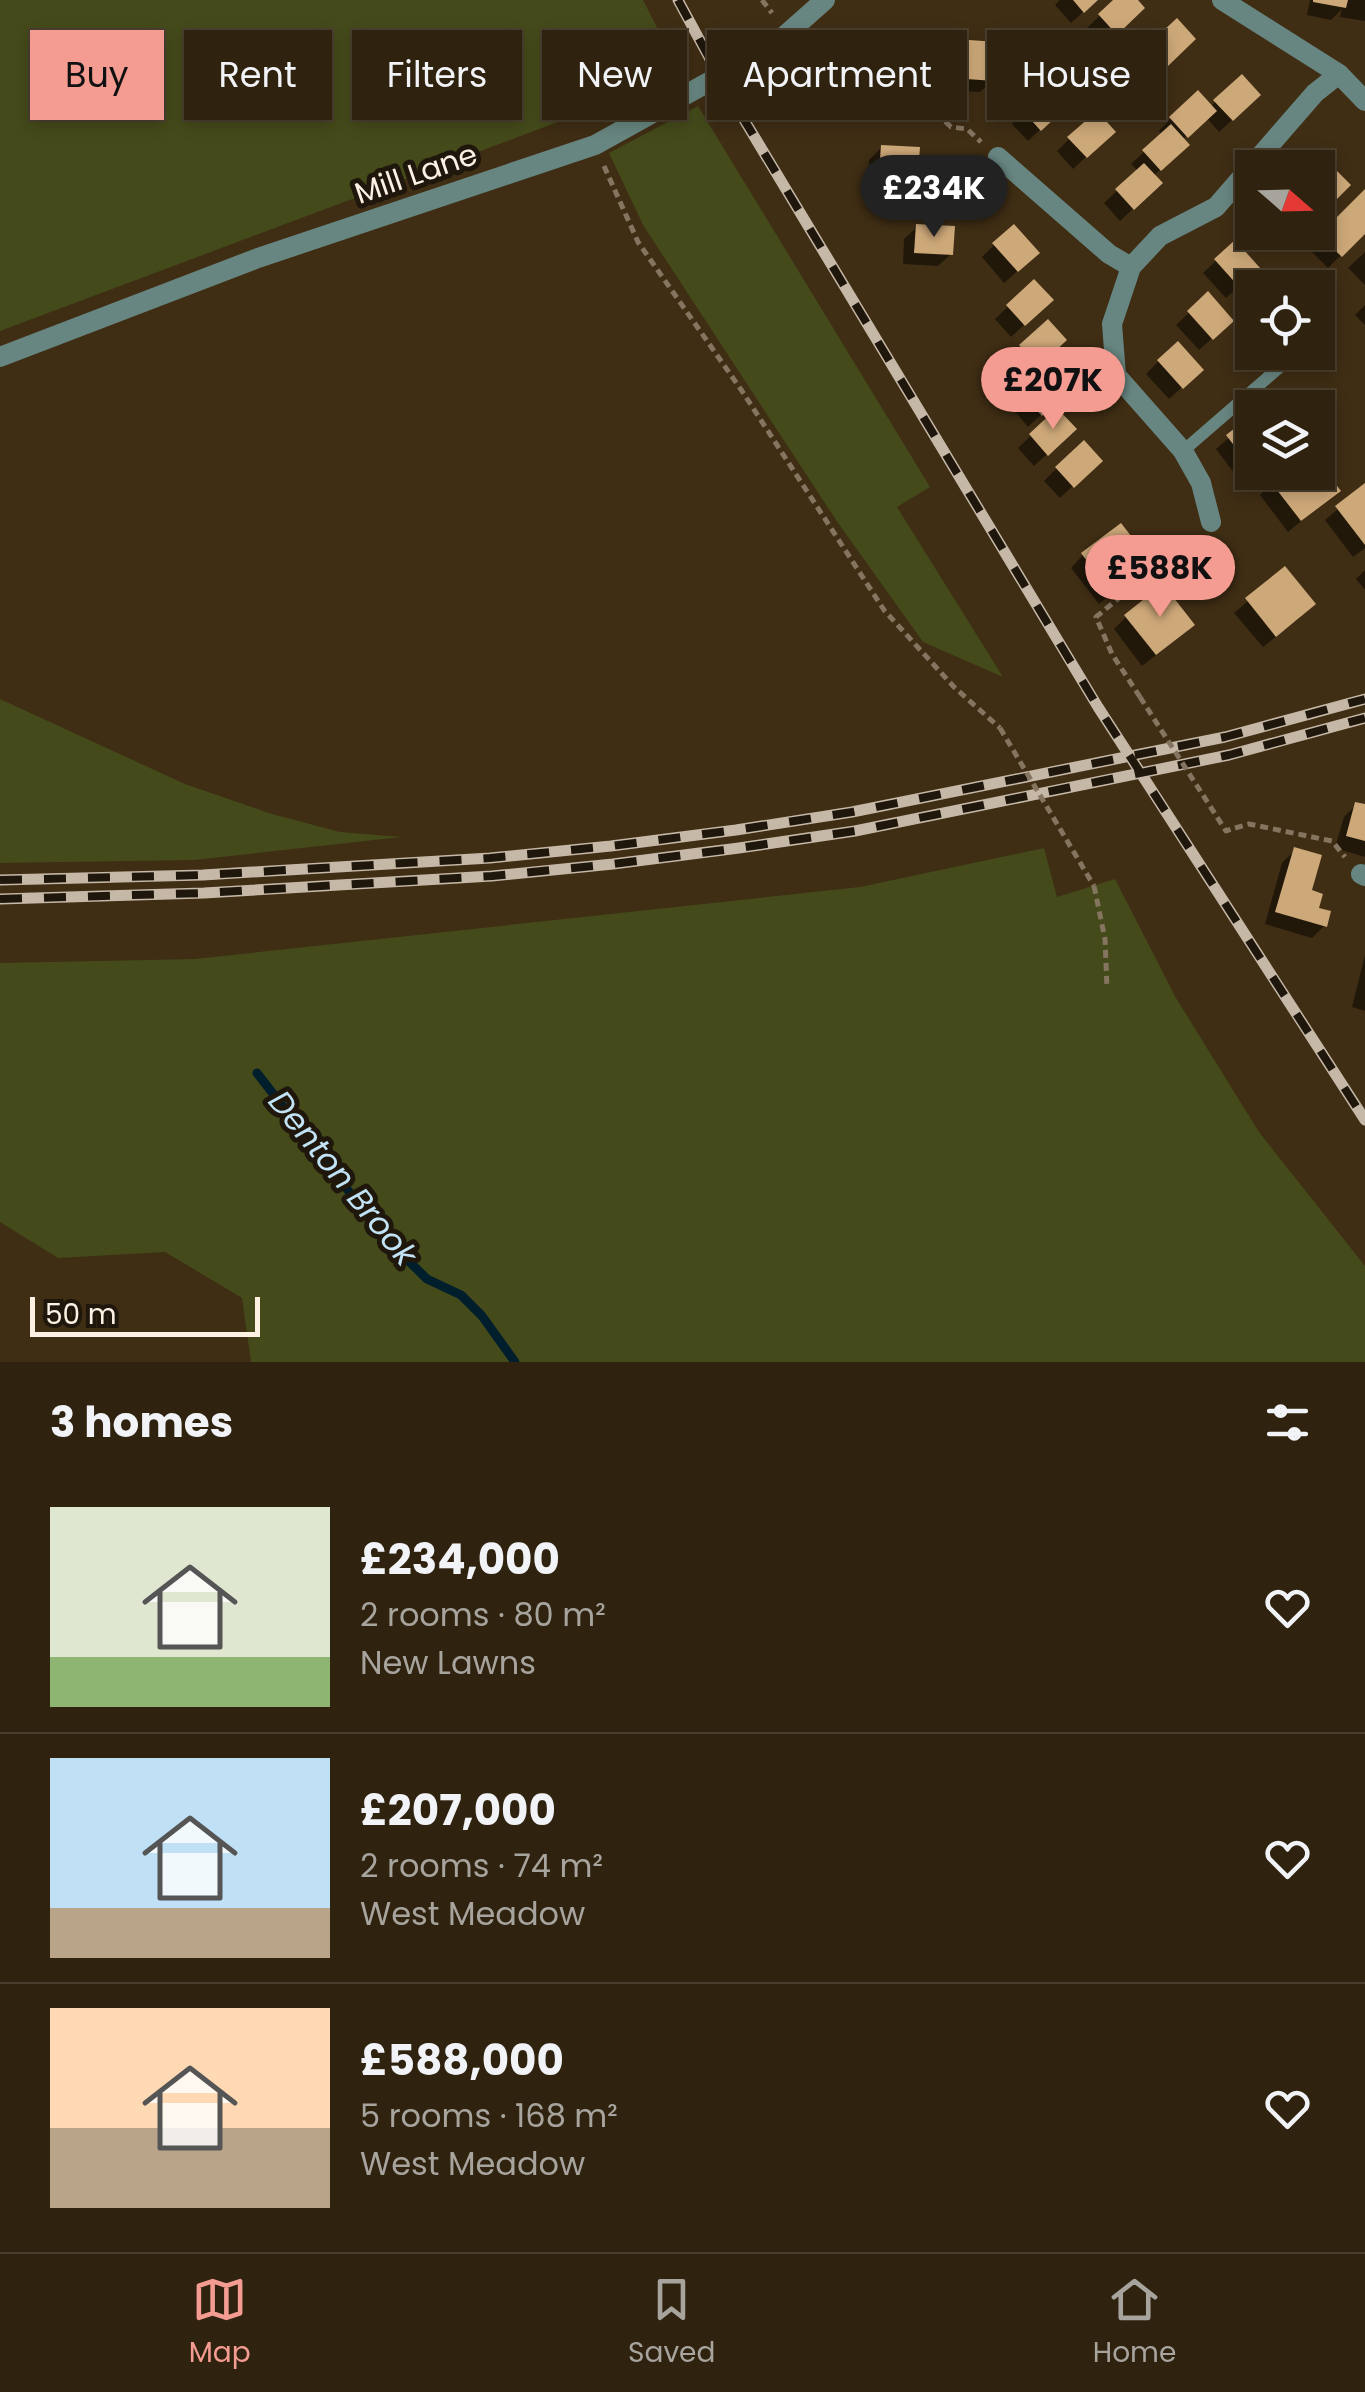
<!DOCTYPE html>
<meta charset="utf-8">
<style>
body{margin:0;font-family:Poppins,sans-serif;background:#372a18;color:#f1f3f6;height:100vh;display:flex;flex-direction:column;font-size:38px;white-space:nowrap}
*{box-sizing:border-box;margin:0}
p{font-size:32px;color:#a7a49e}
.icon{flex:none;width:55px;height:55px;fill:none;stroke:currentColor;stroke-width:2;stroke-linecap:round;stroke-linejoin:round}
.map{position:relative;height:1362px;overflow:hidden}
.drawer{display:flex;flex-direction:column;background:#2f220f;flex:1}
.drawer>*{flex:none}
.top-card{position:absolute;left:30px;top:30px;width:1305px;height:90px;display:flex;gap:20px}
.needle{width:65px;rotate:110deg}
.fabs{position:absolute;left:1235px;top:150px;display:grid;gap:20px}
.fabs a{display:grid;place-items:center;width:100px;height:100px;border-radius:0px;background:#2f220f;box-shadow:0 5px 15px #0003,0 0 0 2px #4a3f2f;font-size:50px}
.scale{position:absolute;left:30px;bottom:25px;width:230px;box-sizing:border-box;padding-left:10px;border:5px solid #fdf1e3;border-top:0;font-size:28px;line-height:35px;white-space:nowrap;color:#fdf1e3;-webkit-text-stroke:8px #1f170c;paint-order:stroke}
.price{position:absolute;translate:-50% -85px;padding:0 22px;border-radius:35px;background:#f59c92;color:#111;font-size:32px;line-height:65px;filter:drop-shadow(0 2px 5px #0008)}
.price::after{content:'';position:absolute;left:50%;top:60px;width:30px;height:22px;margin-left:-15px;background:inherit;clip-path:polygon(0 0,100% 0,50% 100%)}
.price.on{background:#222;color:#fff}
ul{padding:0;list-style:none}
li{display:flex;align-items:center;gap:30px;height:250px;padding:0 50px}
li+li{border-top:2px solid #4a3f2f}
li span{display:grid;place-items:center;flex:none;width:280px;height:200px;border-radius:0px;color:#555}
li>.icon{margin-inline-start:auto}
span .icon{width:120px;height:120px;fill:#fffc;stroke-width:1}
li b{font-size:42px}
h2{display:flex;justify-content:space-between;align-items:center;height:120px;padding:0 50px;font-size:42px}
.tag{padding:0 35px;border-radius:0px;background:#2f220f;box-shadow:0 5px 15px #0003,0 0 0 2px #4a3f2f;font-size:35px;line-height:90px}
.tag.on{background:#f59c92;color:#111}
.menu{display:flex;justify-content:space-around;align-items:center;height:140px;border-top:2px solid #4a3f2f;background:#2f220f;font-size:28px;color:#a7a49e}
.menu a{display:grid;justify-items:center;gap:5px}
.menu .on{color:#f59c92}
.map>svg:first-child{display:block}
.green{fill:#444a1a}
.shadow{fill:#0007}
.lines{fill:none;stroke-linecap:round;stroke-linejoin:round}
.stream{stroke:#001e2c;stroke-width:9}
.building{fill:#cda879}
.path{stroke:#857560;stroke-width:5;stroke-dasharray:8 5;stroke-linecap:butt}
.service{stroke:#688681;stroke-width:12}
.minor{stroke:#688681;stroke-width:20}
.rail-casing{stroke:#c6b8a7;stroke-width:11}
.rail{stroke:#1f170c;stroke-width:8;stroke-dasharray:22;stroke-linecap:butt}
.path-bridge{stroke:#857560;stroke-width:5;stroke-dasharray:8 5;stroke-linecap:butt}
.labels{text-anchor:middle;stroke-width:10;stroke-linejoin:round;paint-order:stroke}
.street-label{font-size:30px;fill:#fdf1e3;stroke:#1f170c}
.water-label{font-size:32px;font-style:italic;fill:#c2e3f5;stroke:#1f170c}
</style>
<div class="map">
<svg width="1365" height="1362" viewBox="0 0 1365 1362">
<rect width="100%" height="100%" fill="#3f2d14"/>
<g class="green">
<path d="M0,0h643l41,81 -78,42 -8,-16 -598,224z"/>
<path d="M698,106l232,381 -33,20 106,170 -80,-35 -87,-122 -193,-295 -34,-72z"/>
<path d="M0,699l185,85 87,30 68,18 62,5 -208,23 -194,3z"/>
<path d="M1044,848l13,49 58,-18 61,119 83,134 106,134v96h-1114l-9,-64 -77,-46 -107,6 -58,-36v-259l195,-4 665,-72z"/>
</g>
<g class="shadow">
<path d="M1060,0h36l-25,23 -16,-18z"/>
<path d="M1116,0h18l-4,21 -27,24 -16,-17z"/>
<path d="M1310,0h55v21l-25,-4 2,-8 -11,11 -24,-5z"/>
<path d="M1177,22l4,29 -27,25 -16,-18z"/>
<path d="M970,43l23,37 -13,12 -25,-1 2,-36z"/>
<path d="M1242,77l4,30 -27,25 -12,-14 -4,3 -26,23 -3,13 -21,19 7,7 -40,38 -16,-18 34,-32 -7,-7 31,-29 -3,-4 12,-13 39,-11z"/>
<path d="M1067,104l-39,37 -16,-17 12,-13z"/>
<path d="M1069,139l31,5 -27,25 -16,-18z"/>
<path d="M882,147l34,27 -13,13 -35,-2 1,-25z"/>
<path d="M1364,194l1,37 -37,37 -19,-19z"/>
<path d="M917,227l34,27 -13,12 -35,-2 1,-25z"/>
<path d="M1284,232h16l-8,8z"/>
<path d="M1235,243l10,38 -19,17 -23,-25z"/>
<path d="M994,245l30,20 -20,18 -22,-26z"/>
<path d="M1365,252v33l-17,-17z"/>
<path d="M1034,282l4,30 -27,25 -16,-18z"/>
<path d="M1208,295l10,38 -19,17 -23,-25z"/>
<path d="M1365,305v20l-10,-10z"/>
<path d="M1021,347l31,5 -27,25 -16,-18z"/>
<path d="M1158,362l30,20 -19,17 -23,-25z"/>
<path d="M1025,397l30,5 -27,25 -15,-18z"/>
<path d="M1057,411l4,30 -27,25 -16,-18z"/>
<path d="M1252,418v54h10l-18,14 -28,-37z"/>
<path d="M1099,461l-39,37 -16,-17 13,-13z"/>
<path d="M1318,465l19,26 -49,41 -28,-37 12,-13 46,-10z"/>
<path d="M1365,486v62l-12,9 -28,-37z"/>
<path d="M1083,555l65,8 -49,41 -28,-36z"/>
<path d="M1285,570l16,47 -38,30 -29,-34z"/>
<path d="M1365,570v20l-9,-11z"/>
<path d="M1126,617l53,20 -37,29 -28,-37z"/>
<path d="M1356,805l9,2v50l-30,-9 9,-31z"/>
<path d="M1295,850l14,42 15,34 -12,12 -47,-14 17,-61z"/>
<path d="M1365,955v56l-13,-4z"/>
</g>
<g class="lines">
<path class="stream" d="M257,1073l128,165 42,41 34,16 21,21 33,46"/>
</g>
<g class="building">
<path d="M1073,0h25l-14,13z"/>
<path d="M1113,0h25l7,8 -28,27 -19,-21z"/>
<path d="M1313,0h35l-2,8 -33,-6z"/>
<path d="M1177,18l19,21 -28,27 -19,-22z"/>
<path d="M969,40l29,2 -3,39 -29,-2z"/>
<path d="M1242,74l19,21 -28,26 -20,-21z"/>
<path d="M1051,83l19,21 -29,27 -19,-21z"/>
<path d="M1198,90l19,21 -29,27 -19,-21z"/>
<path d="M1097,111l19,21 -29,26 -20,-21z"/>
<path d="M1171,124l19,21 -29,26 -19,-21z"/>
<path d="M881,145l39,2 -2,28 -39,-2z"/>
<path d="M1144,163l19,20 -29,27 -19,-21z"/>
<path d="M1329,163l22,22 -33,33v-44z"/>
<path d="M1365,189v45l-23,23 -23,-22z"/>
<path d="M916,224l39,2 -2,29 -39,-2z"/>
<path d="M1014,224l26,29 -22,19 -26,-29z"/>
<path d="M1235,240l26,29 -21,19 -26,-29z"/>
<path d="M1034,279l20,21 -29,26 -19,-21z"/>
<path d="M1208,291l26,30 -21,19 -26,-29z"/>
<path d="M1048,319l19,21 -28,26 -20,-21z"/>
<path d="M1178,341l26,29 -21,19 -26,-29z"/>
<path d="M1052,369l19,21 -29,26 -19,-21z"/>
<path d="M1057,408l20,21 -29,27 -19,-22z"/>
<path d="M1252,415v54l-26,-34z"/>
<path d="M1084,440l19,21 -29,27 -19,-21z"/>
<path d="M1318,461l23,30 -40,30 -31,-40 11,-9h37z"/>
<path d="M1365,483v62l-30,-39z"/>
<path d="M1121,523l31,40 -40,31 -31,-41z"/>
<path d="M1285,566l31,38 -40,33 -31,-39z"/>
<path d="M1163,584l32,41 -39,30 -32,-40z"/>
<path d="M1355,802l10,2v37l-19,-5z"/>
<path d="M1294,847l28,8 -10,35 11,4 -4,14 12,3 -4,16 -52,-15z"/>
</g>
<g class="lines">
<g class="path">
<path d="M762,0l10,13"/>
<path d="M809,47l122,61 20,19 16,2 14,13"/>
<path d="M604,166l34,76 104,149 142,219 70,77 46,41"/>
<path d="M1140,697l-28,-43 -16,-37 97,-80"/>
<path d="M1235,828l14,-4 83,17 13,16"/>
<path d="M1094,886l11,53 2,49"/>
</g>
<path class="service" d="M1183,451l114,-99"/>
<g class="minor">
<path d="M1222,0l117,74 26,27"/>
<path d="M998,157l111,97 22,13"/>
<path d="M0,357l258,-99 337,-113 177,-98 53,-47"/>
<path d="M1211,522l-10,-39 -18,-32 -67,-76 -4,-51 19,-57 29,-31 56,-29 99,-114 24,-19"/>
<path d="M1361,874l4,2"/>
</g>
<g class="rail-casing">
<g id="rail">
<path d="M678,0l53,98 367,609 267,413"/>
<path d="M0,880l203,-5 287,-17 121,-12 125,-16 116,-18 373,-75 140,-38"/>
<path d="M0,899l204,-6 288,-17 121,-12 126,-16 116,-17 374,-76 136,-37"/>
</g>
</g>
<use href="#rail" class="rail"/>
<g class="path-bridge">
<path d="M1140,697l86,134 9,-3"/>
<path d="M1000,728l94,158"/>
</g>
</g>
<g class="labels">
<g class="street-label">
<text transform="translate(416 174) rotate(-19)" y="10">Mill Lane</text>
</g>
<g class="water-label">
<text transform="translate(343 1178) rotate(51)" y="11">Denton Brook</text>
</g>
</g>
</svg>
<div class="fabs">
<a><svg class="needle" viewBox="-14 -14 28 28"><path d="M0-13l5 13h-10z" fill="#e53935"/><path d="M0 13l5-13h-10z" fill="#a7a49e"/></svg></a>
<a><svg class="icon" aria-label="locate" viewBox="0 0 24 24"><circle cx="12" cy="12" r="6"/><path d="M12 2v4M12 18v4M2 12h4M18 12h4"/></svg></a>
<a><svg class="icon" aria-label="layers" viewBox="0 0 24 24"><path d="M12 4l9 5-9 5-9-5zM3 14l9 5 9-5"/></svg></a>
</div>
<div class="scale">50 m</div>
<b class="price on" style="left:934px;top:240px">£234K</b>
<b class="price" style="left:1053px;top:432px">£207K</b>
<b class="price" style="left:1160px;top:620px">£588K</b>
<div class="top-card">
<a class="tag on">Buy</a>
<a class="tag">Rent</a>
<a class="tag">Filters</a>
<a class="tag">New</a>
<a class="tag">Apartment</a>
<a class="tag">House</a>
</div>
</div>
<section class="drawer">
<h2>3 homes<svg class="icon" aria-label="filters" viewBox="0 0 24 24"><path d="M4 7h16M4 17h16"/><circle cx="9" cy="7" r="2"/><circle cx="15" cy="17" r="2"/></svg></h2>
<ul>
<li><span style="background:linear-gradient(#dfe7d0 75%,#8fb573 0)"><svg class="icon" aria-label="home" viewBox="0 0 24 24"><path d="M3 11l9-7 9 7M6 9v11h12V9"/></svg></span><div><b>£234,000</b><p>2 rooms · 80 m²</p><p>New Lawns</p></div><svg class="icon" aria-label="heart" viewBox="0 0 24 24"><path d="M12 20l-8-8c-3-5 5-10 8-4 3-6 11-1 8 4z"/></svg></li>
<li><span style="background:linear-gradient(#bfe0f5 75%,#b9a48a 0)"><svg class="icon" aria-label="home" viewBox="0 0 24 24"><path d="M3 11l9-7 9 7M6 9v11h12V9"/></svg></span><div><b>£207,000</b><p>2 rooms · 74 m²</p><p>West Meadow</p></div><svg class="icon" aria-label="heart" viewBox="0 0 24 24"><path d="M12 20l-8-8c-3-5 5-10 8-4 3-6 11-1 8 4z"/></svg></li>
<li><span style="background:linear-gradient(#ffd9b3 60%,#b9a48a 0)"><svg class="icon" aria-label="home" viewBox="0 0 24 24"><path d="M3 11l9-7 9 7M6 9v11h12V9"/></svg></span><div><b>£588,000</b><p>5 rooms · 168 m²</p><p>West Meadow</p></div><svg class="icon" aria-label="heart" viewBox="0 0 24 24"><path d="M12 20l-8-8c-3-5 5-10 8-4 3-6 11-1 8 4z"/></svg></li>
</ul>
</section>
<nav class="menu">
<a class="on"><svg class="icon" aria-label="map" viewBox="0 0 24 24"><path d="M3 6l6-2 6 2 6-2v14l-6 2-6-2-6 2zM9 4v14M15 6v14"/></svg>Map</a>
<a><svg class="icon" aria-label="saved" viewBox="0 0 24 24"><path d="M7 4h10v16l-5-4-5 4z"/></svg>Saved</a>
<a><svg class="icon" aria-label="home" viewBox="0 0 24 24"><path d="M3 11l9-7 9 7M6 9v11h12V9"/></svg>Home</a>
</nav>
